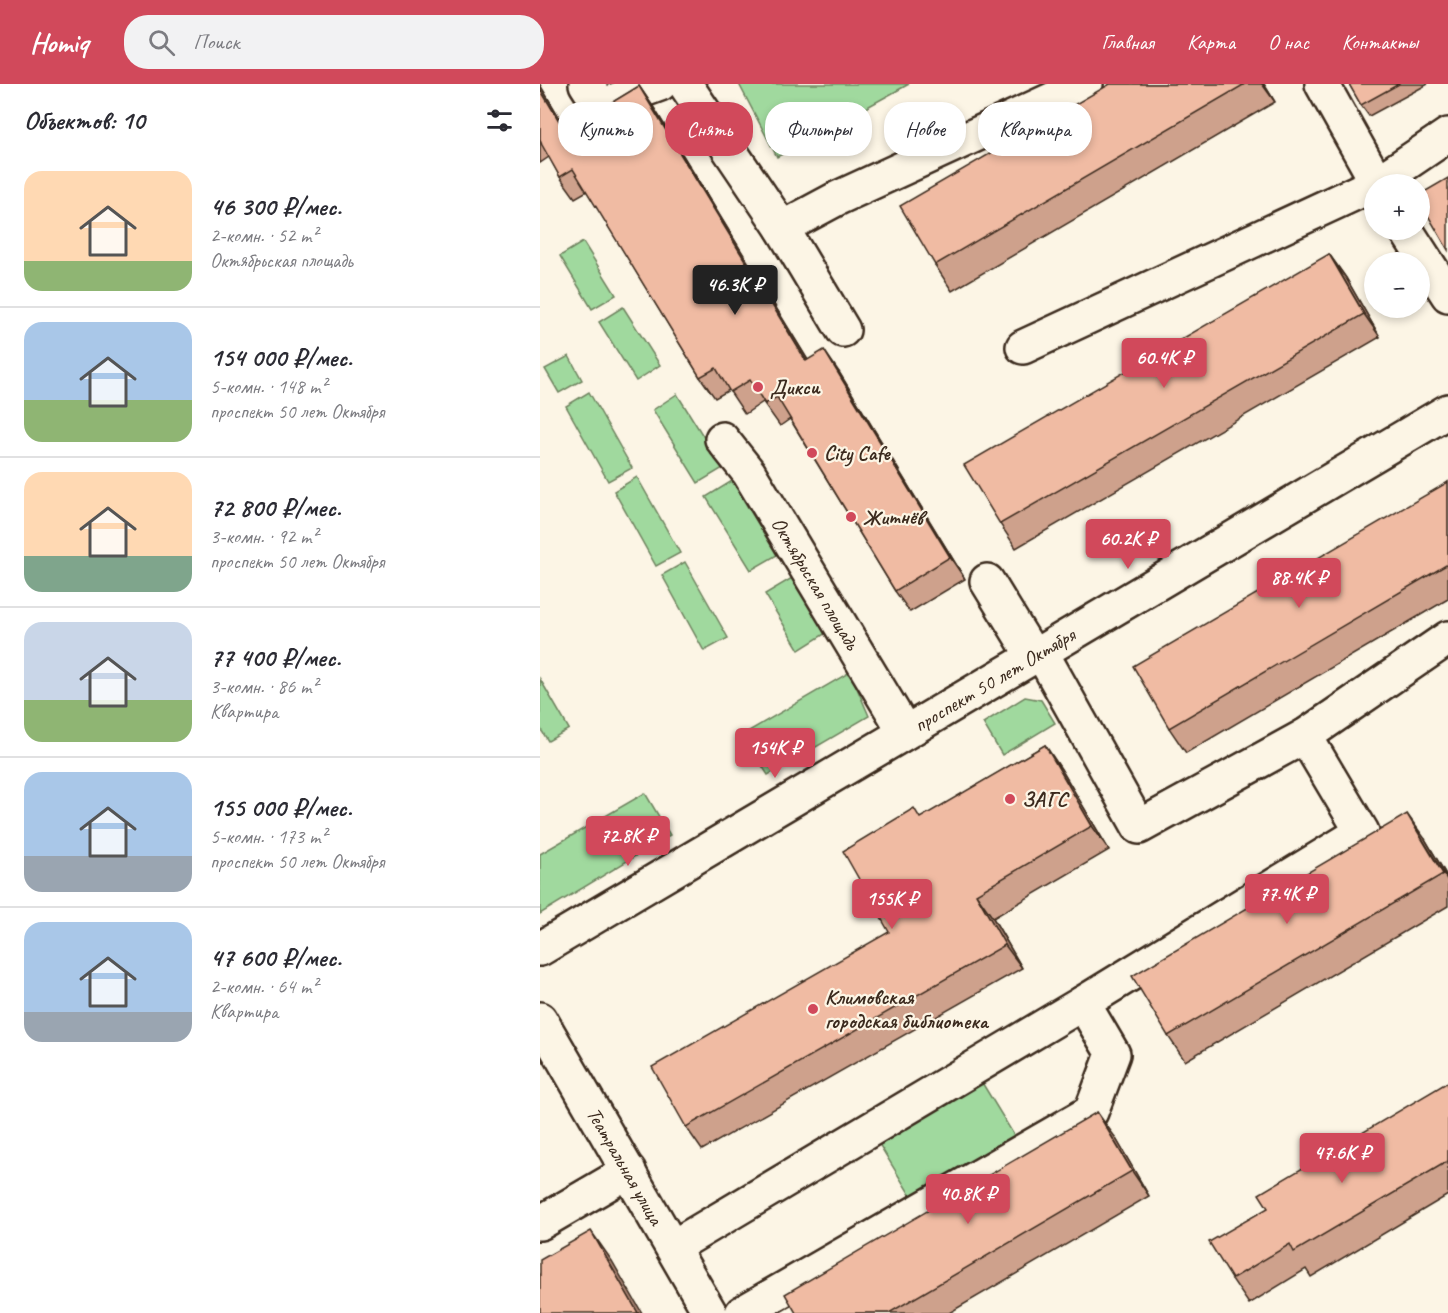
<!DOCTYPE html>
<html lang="ru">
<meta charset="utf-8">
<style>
body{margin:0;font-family:Caveat,sans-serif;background:#f2f2f3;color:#2b2b33;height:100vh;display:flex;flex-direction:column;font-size:22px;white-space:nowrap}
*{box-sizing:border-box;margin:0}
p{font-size:20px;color:#7c7c81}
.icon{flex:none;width:33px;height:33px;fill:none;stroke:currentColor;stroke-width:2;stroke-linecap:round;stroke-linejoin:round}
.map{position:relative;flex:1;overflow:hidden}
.side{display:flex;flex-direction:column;background:#fff;width:540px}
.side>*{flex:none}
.guide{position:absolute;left:18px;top:18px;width:570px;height:54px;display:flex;gap:12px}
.tools{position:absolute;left:824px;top:90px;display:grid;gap:12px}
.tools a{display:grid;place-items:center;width:66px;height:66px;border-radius:50%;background:#fff;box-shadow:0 3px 9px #0003;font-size:30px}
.price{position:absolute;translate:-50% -51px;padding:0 14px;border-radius:6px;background:#d1495b;color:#fff;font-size:20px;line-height:39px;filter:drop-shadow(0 2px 3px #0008)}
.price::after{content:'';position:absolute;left:50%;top:36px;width:18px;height:14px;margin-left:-9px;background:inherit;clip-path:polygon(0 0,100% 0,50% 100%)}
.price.on{background:#222;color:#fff}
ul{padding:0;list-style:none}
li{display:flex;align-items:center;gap:18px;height:150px;padding:0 24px}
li+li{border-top:2px solid #e1e1e2}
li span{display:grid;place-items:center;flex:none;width:168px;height:120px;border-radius:18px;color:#555}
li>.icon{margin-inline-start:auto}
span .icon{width:72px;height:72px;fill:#fffc;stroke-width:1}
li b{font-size:26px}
h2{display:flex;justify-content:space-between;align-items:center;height:72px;padding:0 24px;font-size:26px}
.chip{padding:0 21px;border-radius:24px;background:#fff;box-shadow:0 3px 9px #0003;font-size:21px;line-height:54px}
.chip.on{background:#d1495b;color:#fff}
header{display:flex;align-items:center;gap:36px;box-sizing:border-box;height:84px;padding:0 30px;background:#d1495b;color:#fff}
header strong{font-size:28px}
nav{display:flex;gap:33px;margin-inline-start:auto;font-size:21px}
.search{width:420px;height:54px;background:#f2f2f3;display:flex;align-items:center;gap:15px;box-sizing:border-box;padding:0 21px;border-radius:24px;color:#7c7c81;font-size:22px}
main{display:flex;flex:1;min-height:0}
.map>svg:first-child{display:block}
.green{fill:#a0d99e;stroke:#6e825e;stroke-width:1.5}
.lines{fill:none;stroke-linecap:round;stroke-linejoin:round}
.minor-casing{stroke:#3b2a1e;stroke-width:38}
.major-casing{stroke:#3b2a1e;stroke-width:38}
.minor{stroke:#fcf5e5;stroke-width:33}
.major{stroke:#fcf5e5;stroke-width:33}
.wall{fill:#cea18c;stroke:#3b2a1e;stroke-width:1.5}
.shaded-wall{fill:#a88372;stroke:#3b2a1e;stroke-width:1.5}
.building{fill:#f0bba3;stroke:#3b2a1e;stroke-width:1.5}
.poi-dot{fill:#d1495b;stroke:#fcf5e5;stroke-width:2}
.labels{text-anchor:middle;stroke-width:4.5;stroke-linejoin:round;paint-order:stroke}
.poi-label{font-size:21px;font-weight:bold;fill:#3b2a1e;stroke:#fcf5e5;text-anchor:start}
.street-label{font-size:21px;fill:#3b2a1e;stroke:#fcf5e5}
</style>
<header>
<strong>Homiq</strong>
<div class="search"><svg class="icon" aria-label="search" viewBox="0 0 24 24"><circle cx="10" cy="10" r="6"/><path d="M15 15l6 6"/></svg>Поиск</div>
<nav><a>Главная</a><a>Карта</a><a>О нас</a><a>Контакты</a></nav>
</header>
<main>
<section class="side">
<h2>Объектов: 10<svg class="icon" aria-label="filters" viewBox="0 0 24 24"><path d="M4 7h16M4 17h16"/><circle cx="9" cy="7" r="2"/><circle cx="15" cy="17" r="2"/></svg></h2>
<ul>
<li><span style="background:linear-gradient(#ffd9b3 75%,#8fb573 0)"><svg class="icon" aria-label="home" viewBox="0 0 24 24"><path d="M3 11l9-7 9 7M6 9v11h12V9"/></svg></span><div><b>46 300 ₽/мес.</b><p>2-комн. · 52 m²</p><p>Октябрьская площадь</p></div></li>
<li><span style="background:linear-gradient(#a9c7e8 65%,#8fb573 0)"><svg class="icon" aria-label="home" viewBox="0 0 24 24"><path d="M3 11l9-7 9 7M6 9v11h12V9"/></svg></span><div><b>154 000 ₽/мес.</b><p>5-комн. · 148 m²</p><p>проспект 50 лет Октября</p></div></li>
<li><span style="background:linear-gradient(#ffd9b3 70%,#7fa58c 0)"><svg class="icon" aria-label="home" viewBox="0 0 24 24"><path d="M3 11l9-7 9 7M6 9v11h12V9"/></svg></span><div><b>72 800 ₽/мес.</b><p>3-комн. · 92 m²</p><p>проспект 50 лет Октября</p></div></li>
<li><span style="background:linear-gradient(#c9d6e8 65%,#8fb573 0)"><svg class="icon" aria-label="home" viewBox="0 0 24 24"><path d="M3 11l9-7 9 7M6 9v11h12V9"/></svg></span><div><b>77 400 ₽/мес.</b><p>3-комн. · 86 m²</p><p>Квартира</p></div></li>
<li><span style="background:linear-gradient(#a9c7e8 70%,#9aa5b1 0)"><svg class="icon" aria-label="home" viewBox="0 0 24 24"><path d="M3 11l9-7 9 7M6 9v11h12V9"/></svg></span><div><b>155 000 ₽/мес.</b><p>5-комн. · 173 m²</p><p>проспект 50 лет Октября</p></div></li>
<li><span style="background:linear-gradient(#a9c7e8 75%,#9aa5b1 0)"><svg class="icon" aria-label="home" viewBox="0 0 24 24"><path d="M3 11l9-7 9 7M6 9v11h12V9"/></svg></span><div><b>47 600 ₽/мес.</b><p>2-комн. · 64 m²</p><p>Квартира</p></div></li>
</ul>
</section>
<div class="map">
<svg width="908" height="1229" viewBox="0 0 908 1229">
<rect width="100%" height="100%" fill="#fcf5e5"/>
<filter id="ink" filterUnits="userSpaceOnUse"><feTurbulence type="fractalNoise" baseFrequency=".0167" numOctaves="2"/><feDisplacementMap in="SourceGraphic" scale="12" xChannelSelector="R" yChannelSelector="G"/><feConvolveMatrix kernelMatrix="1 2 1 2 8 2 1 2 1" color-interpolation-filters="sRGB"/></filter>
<g filter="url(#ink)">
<g class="green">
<path d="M199,0h170l-132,73z"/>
<path d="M43,158l33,53 -24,14 -32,-53z"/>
<path d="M83,223l37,58 -24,16 -37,-59z"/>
<path d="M29,272l13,24 -23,13 -14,-24z"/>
<path d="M49,308l43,76 -24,13 -42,-75z"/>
<path d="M137,310l46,74 -25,15 -45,-73z"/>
<path d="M97,393l43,76 -24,13 -42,-75z"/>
<path d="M192,397l45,74 -26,15 -45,-73z"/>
<path d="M145,478l43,76 -24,13 -42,-76z"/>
<path d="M252,494l34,55 -27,17 -34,-56z"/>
<path d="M310,588l19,44 -101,59 -26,-40z"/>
<path d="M0,595l29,50 -21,12 -8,-13z"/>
<path d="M485,613l16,3 14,23 -53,32 -19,-32z"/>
<path d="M105,709l25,42 -130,79v-60z"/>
<path d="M438,992l39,64 -102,63 -39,-64z"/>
</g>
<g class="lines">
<g class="minor-casing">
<g id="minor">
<path d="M46,0l14,22 60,-22"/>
<path d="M145,0l97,144 61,102"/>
<path d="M782,0l56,100"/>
<path d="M242,144l56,-30 248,-114"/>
<path d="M866,146l42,65"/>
<path d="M483,263l354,-164 71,-48"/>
<path id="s1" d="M182,355l27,34 156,259"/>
<path d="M447,497l46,75"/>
<path d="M501,568l98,175 166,-91 143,-98"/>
<path d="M543,919l279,-171 -57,-96"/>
<path id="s2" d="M0,935l170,294"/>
<path d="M0,1139l89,-52"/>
<path d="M133,1163l410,-244 30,51 -22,58 -349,201"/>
</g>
</g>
<g class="major-casing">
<g id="major">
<path id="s3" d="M0,865l908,-538"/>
</g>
</g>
<use href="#minor" class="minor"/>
<use href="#major" class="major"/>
</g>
<g class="wall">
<path d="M570,0h154l11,18 -323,189 -17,-26z"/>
<path d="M809,0h79l-59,32 -8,-11z"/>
<path d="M0,1l27,45 72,-44 15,22 154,252 31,12 126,207 -55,33 -15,-21 -105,-172 -10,7 -17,-24 -18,12 -16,-24 -14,8 -15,-21 -113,-186 -12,7 -15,-21 -11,-20 -9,6z"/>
<path d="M789,170l17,24 34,59 -364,211 -16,-24z"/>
<path d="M908,398v117l-262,154 -17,-25z"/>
<path d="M505,661l16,24 48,81 -116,68 29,50 -320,182 -16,-23 203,-195 32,-114z"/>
<path d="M885,755l23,39v28l-263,155 -17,-25z"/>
<path d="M908,998v113l-137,82 -5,-8 -57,35 -17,-25 36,-71z"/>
<path d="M575,1053l34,59 -200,117h-153z"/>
</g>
<g class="shaded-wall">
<path d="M722,0h2l11,18z"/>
<path d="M0,1l40,68 -15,-22 -25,-42z"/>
<path d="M99,2l15,22 167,274 -15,-21z"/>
<path d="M789,170l17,24 34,59 -16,-23z"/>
<path d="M284,266l15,22 126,207 -15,-22z"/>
<path d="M505,661l16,24 48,81 -17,-24z"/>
<path d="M867,730l18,25 23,39v3z"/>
<path d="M436,810l17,24 29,50 -17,-23z"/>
<path d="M557,1028l18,25 34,59 -17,-25z"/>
<path d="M51,1147l21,30 30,52h-4z"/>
</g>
<g class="building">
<path d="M570,0h135l-310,181 -35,-59z"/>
<path d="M809,0h50l-38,21z"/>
<path d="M99,2l167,275 18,-11 126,207 -55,34 -118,-194 -12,7 -15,-24 -20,12 -14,-24 -16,9 -127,-208 -13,8 -18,-32 -2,-5v-51l25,42z"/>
<path d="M908,94v72l-29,-50v-5z"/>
<path d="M789,170l35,60 -364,210 -36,-59z"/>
<path d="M908,398v82l-279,164 -36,-62z"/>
<path d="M505,661l47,81 -116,68 29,51 -319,182 -34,-60 237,-135 -46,-81 71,-43 6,10z"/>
<path d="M867,730l36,60 -275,162 -36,-60z"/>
<path d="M908,998v79l-154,91 -4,-8 -58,35 -23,-37 59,-34 -9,-14z"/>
<path d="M557,1028l35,59 -243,142h-93l-11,-19z"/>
<path d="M51,1147l47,82h-98v-53z"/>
</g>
</g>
<g class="poi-dot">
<circle cx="218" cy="303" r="6"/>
<circle cx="272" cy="369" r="6"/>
<circle cx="311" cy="433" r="6"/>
<circle cx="470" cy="715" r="6"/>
<circle cx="273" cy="925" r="6"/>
</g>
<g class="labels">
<g class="poi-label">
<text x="230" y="310">Дикси</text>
<text x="284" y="376">City Cafe</text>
<text x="323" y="440">Житнёв</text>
<text x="482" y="722">ЗАГС</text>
<text x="285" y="920">Климовская<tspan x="285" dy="24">городская библиотека</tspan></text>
</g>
<g class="street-label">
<text dy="7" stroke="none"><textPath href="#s1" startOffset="172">Октябрьская площадь</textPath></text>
<text dy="7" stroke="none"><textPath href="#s3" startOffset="528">проспект 50 лет Октября</textPath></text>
<text dy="7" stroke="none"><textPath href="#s2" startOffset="170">Театральная улица</textPath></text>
</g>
</g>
</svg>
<div class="tools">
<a>+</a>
<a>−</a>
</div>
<b class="price on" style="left:195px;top:232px">46.3K ₽</b>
<b class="price" style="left:624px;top:305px">60.4K ₽</b>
<b class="price" style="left:588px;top:486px">60.2K ₽</b>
<b class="price" style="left:759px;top:525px">88.4K ₽</b>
<b class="price" style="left:235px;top:695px">154K ₽</b>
<b class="price" style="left:88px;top:783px">72.8K ₽</b>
<b class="price" style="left:747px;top:841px">77.4K ₽</b>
<b class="price" style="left:352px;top:846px">155K ₽</b>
<b class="price" style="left:802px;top:1100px">47.6K ₽</b>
<b class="price" style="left:428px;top:1141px">40.8K ₽</b>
<div class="guide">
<a class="chip">Купить</a>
<a class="chip on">Снять</a>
<a class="chip">Фильтры</a>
<a class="chip">Новое</a>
<a class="chip">Квартира</a>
</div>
</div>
</main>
